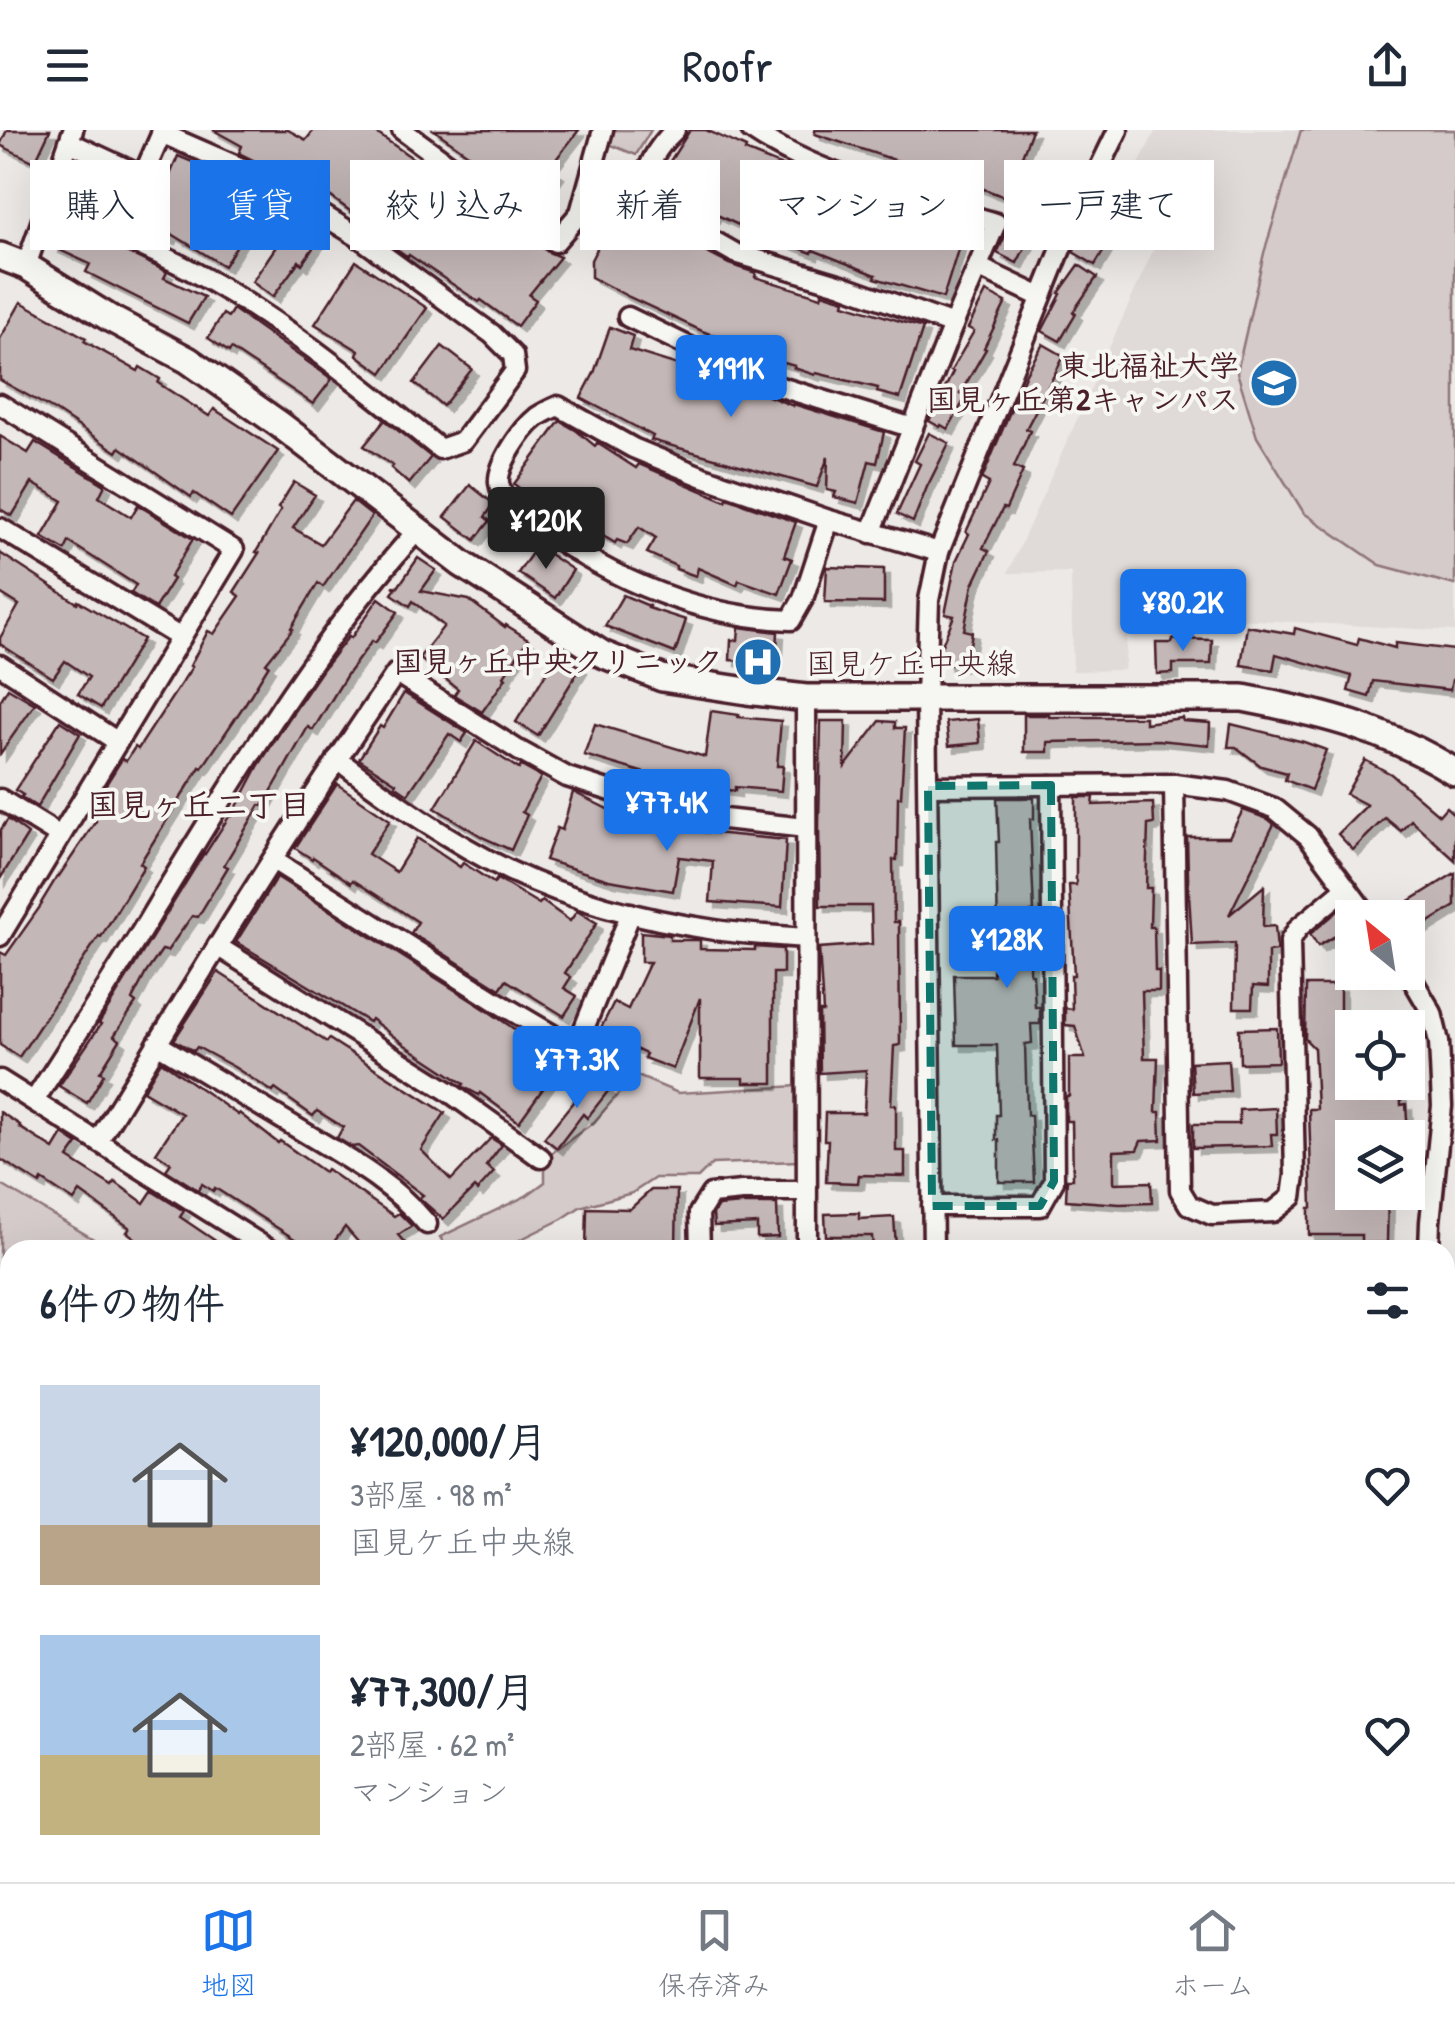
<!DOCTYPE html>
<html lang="ja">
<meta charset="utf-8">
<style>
body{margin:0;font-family:"Patrick Hand","Klee One",sans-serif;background:#f6f6f7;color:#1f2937;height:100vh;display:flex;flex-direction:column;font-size:38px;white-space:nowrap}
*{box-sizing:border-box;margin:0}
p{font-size:32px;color:#747a83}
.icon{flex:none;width:55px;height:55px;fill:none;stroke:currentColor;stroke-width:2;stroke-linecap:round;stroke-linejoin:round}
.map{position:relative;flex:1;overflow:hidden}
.side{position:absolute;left:0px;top:1110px;width:1455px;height:642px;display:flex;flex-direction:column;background:#fff;border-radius:30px 30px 0 0;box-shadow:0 10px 40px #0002}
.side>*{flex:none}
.banner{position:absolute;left:30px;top:30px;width:1395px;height:90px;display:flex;gap:20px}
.needle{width:65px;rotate:330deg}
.tools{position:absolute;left:1335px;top:770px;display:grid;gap:20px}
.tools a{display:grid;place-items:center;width:90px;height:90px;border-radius:0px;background:#fff;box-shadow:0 10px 40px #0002;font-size:50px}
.price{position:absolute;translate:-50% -85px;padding:0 22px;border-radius:10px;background:#1a73e8;color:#fff;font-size:32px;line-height:65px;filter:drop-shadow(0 2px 5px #0008)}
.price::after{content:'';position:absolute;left:50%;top:60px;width:30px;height:22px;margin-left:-15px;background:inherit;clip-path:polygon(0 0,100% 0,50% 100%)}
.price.active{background:#222;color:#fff}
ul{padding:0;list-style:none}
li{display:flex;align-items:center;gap:30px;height:250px;padding:0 40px}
li span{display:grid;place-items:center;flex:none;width:280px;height:200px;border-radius:0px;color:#555}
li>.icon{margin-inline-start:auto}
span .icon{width:120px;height:120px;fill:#fffc;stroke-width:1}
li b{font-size:42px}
h2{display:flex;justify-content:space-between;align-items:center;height:120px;padding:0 40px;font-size:42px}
.tag{padding:0 35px;border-radius:0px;background:#fff;box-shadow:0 10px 40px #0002;font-size:35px;line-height:90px}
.tag.active{background:#1a73e8;color:#fff}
header{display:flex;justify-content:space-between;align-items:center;height:130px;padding:0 40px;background:#fff;font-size:45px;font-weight:600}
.tab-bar{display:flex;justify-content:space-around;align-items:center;height:140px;border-top:2px solid #e0e1e3;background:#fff;font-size:28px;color:#747a83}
.tab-bar a{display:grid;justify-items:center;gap:5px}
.tab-bar .active{color:#1a73e8}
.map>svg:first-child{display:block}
.built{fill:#e0dad8}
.green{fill:#d4cbca;stroke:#8f757a;stroke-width:2.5}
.building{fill:#c4b7b7;stroke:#4a1f2b;stroke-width:2.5;filter:url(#shadow)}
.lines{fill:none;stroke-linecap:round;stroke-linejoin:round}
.street-casing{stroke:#4a1f2b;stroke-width:25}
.secondary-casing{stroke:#4a1f2b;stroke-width:32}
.street{stroke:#f6f6f2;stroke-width:18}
.secondary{stroke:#f6f6f2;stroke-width:25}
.marked{fill:#0f766e;fill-opacity:0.2;stroke:#0f766e;stroke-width:8;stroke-dasharray:20 12;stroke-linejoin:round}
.labels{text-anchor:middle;stroke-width:8;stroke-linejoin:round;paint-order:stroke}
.poi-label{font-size:30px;font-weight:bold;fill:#4a1f2b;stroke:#f6f6f2;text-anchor:end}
.street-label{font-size:30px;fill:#4a1f2b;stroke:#f6f6f2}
.neighbourhood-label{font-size:32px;font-weight:bold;fill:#4a1f2b;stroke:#f6f6f2}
</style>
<header><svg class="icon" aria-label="menu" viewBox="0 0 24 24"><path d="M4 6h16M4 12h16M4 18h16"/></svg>Roofr<svg class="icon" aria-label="share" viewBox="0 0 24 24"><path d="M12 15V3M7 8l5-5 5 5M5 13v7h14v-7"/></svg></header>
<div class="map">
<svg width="1455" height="1752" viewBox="0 0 1455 1752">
<defs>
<filter id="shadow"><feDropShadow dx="6" dy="6" stdDeviation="0" flood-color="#0004"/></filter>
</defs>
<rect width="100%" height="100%" fill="#ece9e6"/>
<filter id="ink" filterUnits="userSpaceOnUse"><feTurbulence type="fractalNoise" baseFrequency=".01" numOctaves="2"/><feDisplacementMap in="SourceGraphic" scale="20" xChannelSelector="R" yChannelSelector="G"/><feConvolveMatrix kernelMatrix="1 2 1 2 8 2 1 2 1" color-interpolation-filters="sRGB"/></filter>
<g filter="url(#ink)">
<g class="built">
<path d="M1156,0h299v501l-216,-12 -112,18 -3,33 -51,1 -2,-99 -63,1 170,-378 -45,-19z"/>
<path d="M0,1166l10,4v572l292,1 -2,9h-300z"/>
</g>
<g class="green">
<path d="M612,0h39l-15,25 -27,-11z"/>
<path d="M1301,0h154v455l-75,-20 -76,-52 -47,-76 -20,-65 27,-119z"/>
<path d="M635,945l43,18 120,-7v75l-86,3 -14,14h-43l-23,15 -52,14 -18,12 -63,31h-51l-8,-13 86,-41 19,-14v-19l7,-10 42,-31z"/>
<path d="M0,1054l112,66h-102v39l-10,-4z"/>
<path d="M10,1399v235l-10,6v-235z"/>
<path d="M10,1730v12l259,1 -2,9h-267v-15z"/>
<path d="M313,1742l89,1 1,9h-94z"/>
</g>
<g class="building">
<path d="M7,0h43l-15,32 -35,-17z"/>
<path d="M213,0h75l18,10 8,-10h58l49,34 33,26 49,33 2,-2 43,31 12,5 -31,38 7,5 -19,26 -36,-26 -2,2 -70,-47 -1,2 -21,-15 2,-2 -78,-58 -3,5 -24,-16 -3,3 -42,-21 3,-7z"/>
<path d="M434,0h145l-29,37 8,6 -26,37 -13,-10 5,-6 -5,-4z"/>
<path d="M690,0h16l40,18 -1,3 67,27 131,46 1,-3 21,6 -22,71 -68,-20 1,-3 -63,-25 -1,3 -47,-18 -1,2 -49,-23 -2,4 -55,-38z"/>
<path d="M815,0h217l-10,26 36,17 -28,56 4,1 -17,33 -20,-10 20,-42 -3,-2 4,-7 -66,-25 -5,3 -26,-10 -1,6 -21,-7 2,-7 -86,-28z"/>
<path d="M178,26l78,32 14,8 -12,21 -3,-1 -31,50 -52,-32 -2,4 -26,-12 16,-33 2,1z"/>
<path d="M85,40l23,10 -11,24 -23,-10z"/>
<path d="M1111,55l27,15 -18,31 -3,-2 -22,36 -22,-13 14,-28 1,1z"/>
<path d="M621,71l34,19 24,16 -1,2 51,26 27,9 -1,4 66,20 1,-4 23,7 -1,4 79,24 -23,70 -23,-6 1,-4 -62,-15 -1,2 -21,-7 1,-2 -43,-12 1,-3 -51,-20 -73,-34 -38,-20v-17z"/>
<path d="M296,87l26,18 -20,29 -3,-3 -26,36 -21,-15z"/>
<path d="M65,92l102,50 -3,6 40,19 -16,26 -102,-51 4,-8 -37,-17z"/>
<path d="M356,131l71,47 -45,65 -25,-18 2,-4 -44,-27z"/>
<path d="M1079,135l18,12 -24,35 3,2 -16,27 -18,-10 19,-37 -2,-1z"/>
<path d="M986,162l20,10 -22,46 2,1 -26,45 6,3 -18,32 -7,-4 -1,2 -11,-6 24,-49 -2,-1 23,-40 -6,-3z"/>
<path d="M21,172l65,36 -2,3 54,30 2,-4 20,12 -2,4 51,33 5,-7 64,42 -47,67 -37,-25 -3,4 -71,-50 -3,5 -63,-42 -54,-30v-41z"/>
<path d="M233,179l99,70 -19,25 -82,-55 -2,3 -21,-14 15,-24 5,3z"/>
<path d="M610,197l23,9 -4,14 107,33 57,23v-2l91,28 -7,31 -8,-2 -11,42 -24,-6 2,-5 -9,-2 1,-33 -11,30 -166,-47 2,-4 -72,-38 13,-25z"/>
<path d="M1043,214l21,12 -38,73 4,2 -16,36 9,4 -17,38 -3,-1 -20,40 6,3 -16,34 -9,45 8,2 -5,32 -21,1 -5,-18 13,-31 -9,-2 11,-53 13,-27 -3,-2 23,-49 -7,-4 44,-106z"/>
<path d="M442,216l30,23 -29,37 -29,-23z"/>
<path d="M385,290l46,37 -22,27 -18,-16 2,-2 -29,-20z"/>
<path d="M560,291l17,10 18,15 2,-3 39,25 3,-4 87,37 1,-3 69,24 -12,34 8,3 -13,35 -40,-14 -2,5 -39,-17 -2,8 -20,-7v-3l-29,-13 9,-15 -17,-11 -12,17 -10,-4 -2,3 -37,-22 -3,4 -43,-31 -2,3 -16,-13z"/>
<path d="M929,303l20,10 -22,44 -14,35 -16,-8 23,-50 -5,-3z"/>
<path d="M0,306l28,17 7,-11 70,43 -6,12 32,20 7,-12 55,34 -23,38 3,2 -18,29 -24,-15 5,-8 -67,-43 -4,8 -23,-13 21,-36 -31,-18 -20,33 -12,-7z"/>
<path d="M294,352l21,13 -22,33 28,16 32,-43 19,15 -49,71 -5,-4 -27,45 2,1 -27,34 3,2 -24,39 -43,64 -2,-1 -60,96 4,3 -43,71 -2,-1 -80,121 -19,-12v-93l6,3 36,-51 -1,-1 17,-28 1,1 37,-55 -8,-5 20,-28 -3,-2 17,-27 4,2 9,-14 3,2 54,-82 -2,-1 18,-35 6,3 26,-38 -6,-4 25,-39 -3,-1 25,-42 -3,-2z"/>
<path d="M470,355l24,19 -9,13 5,4 -15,19 -30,-23z"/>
<path d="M537,416l36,24 -18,28 -37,-25z"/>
<path d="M0,423l77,50 1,-2 65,38 -42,69 -23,-14 11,-17 -24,-16 -12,17 -53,-34v-6l19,-33 -19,-12z"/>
<path d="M418,428l18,12 -15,21 48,9 36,27 1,-2 22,14 -24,37 2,2 -24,34 -28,-17 4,-6 -39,-31 25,-32 -31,-25 -3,5 -18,-12 4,-6 -3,-2 5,1z"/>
<path d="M827,437l57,2v34l-59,-1z"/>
<path d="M623,465l26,11 -1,2 38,12 -11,33 -70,-27z"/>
<path d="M379,468l19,14 -23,31 -3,-2 -26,35 -33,54 -5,-3 -45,79 -3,-1 -36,60 4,2 -30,50 -6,-1 -25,35 -5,-1 -16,23 -14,27 4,3 -22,33 6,4 -20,32 4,2 -17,29 -28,-17 42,-62 -2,-1 105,-170 1,1 25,-39 2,1 27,-51 29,-45 35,-51 26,-33 2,2z"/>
<path d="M1247,496l47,8 1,-6 62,17 2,-7 36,10v-5l60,7v30h-3l-2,10 -77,-9 -4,16 -21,-6 4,-15 -76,-22 -3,16 -32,-5z"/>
<path d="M739,497l39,5 -2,32 -46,-4 1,-20h7z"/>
<path d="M1173,509l39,1 -1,24h-38v9l-16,1 -1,-31h16z"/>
<path d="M558,523l23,14 -43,69 -22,-14z"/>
<path d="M8,558l27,16 -35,50v-53z"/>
<path d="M404,563l63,40 -6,9 -12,-8 -41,60 -13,-9 1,-2 -37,-24 21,-33 3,2z"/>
<path d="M711,581l28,4 -1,2 43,4 -4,45h6l-2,25 -46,-4v4l-57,-8 -94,-28 11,-31 110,33z"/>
<path d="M1024,585h25v2h96v6l37,-5 1,3 27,2 -1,22 -51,-5 -110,2v10h-24z"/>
<path d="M978,589l2,24 -31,3 -3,-24z"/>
<path d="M60,591l20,13 -43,73 -16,-10 2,-2 -8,-5z"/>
<path d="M821,591h25l-1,46 35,-46 15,1v6h10l-4,69h-3l-1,63h-4l1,62h5l1,123 -6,1 -3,59h5v46h9v25l-46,-1 -1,8 -32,-1 2,-42h-4l1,-27h39l2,-43 -46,3 -1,-61h4l-4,-64 53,-4 -1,-38h-51l-1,-80z"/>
<path d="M1231,594l73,18 22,8 -15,40 -26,-10 2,-7 -26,-7 -25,-19h-8z"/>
<path d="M476,611l43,28 2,-3 20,11 -19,35 5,3 -16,35 -27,-12 -49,-30z"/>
<path d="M1365,630l26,14 48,41 7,-8 9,8v45l-44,-40 -10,11 -16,-13 -32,32 -15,-16 29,-29 -21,-11z"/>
<path d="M337,654l53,36 -22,34 28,18 21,-34 43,29 3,-4 31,20 3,-4 42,25 3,-3 28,20 7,-10 20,12 -32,50 6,4 -7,11 13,8 -13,20 -58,-36 -6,9 -89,-56 7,-11 -65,-42 -2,3 -38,-26 -1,2 -17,-11z"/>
<path d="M573,662l49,24 4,-7 47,17v3l113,11 -4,67 -72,-5 3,-41 -34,-4 -6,34 -64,-11 -64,-20 12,-32 5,2z"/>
<path d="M1076,667h18l-1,8 60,-2 1,21 -6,1 -2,63h5l-1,39h4l1,44h4v20h-17l2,67h14l-2,54h4l1,28 -20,1 -4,9 -23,1v32l37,-1 1,21 -32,1 -54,-4 1,-21h6l-1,-58h-6v-25h3v-38h16l-10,-32 -10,-1v-17l7,1 -1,-34h3l-5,-90h7z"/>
<path d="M997,668h37v21h-4l4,93h-3l-1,62h3l2,33h5v17h-9l1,19 -7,1 2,71h4l3,67h-35v-42h-3v-25h3l-2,-70h-41l-2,-70h39l1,-42h4l-2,-91h3z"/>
<path d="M1243,680l25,9 6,5 -45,91 35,-29 -1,41 12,-1 2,25 -9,1v35l-15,-1 -1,22h-18l1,-65 -43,2 -4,-69 -1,-39h42z"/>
<path d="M8,689l20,15 -28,45v-48z"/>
<path d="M1455,743v33l-40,25 -15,-24z"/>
<path d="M277,747l211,134 57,39 3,-3 17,11 -46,64 -39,-29 -1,2 -17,-9 2,-2 -59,-39 -34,-26 -2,3 -133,-80z"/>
<path d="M1344,776l8,14v6l-34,20 -8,-12z"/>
<path d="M641,802l29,3v5h30v9l55,1v-3l28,2v24h-10v110h-29v-5h-44v-80l-27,71 -29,-11 2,-4 -47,-22 15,-30 14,7 22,-47h-9z"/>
<path d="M218,842l109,70 2,-3 116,74 -24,37 30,30 40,-42 11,7 -16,21 8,6 -17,19 -3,-3 -31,31 -24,-21 4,-3 -65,-49 -6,1 -15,-9 6,-11 -26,-16 -4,5 -38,-27 -2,3 -39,-25 -37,-20 -3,4 -20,-11z"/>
<path d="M1306,855h34v37l12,-1v61h48l1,23 5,-1 2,30 -56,4v54h36l-1,51h-26v-8h-52v-27h3l-3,-99h8l-3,-61 -9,-9z"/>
<path d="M1277,898l1,34 -38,1 -1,-34z"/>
<path d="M1228,930l2,31 -37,2 -2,-31z"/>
<path d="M161,931l77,54 1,-2 39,30 2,-2 44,31 2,-3 68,47 5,-3 13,13 -14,9 13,15h-46l-20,-23 -17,23h-33l6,-7 -86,-55 -2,3 -11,-7 -4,6 -32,-20 5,-7 -15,-10 26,-39 -39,-23z"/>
<path d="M593,947l16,13 -22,28 -4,-4 -26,34 -13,-10z"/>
<path d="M1276,978l1,26h-6l1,12 -79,2v-24h46v-14z"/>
<path d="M0,982l20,13 -1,2 35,22 9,-15 15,10 -10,14 44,28 3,-4 29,21 8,-12 32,20 -4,6 49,33h-78l-24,-18 3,-4 -50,-36 -6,9 -32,-21 -2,4 -40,-25z"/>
<path d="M651,1060h26l-1,60h-90l1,-42 43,1z"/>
<path d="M743,1074h34l1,33 -21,1v-14l-43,2 -1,-12 5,-8z"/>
<path d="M859,1083v6l35,-2 2,30 -23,1 -1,-12h-46l-1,-22z"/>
</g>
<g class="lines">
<g class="street-casing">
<g id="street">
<path d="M402,0l153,112 25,-29 23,-83"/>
<path d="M675,0c-18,17 -29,35 -31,59l24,26 67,38 107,32 111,40"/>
<path d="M751,0c69,47 165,69 245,93l-43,102 -82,208"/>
<path d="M161,3l101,44 98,61 132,96 21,21 2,16 -52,70 -23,8c-78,-63 -157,-129 -246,-177 -25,-14 -52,-25 -77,-37l46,-105"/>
<path d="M69,12l73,34"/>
<path d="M26,136l47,-136"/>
<path d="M978,137l63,30"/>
<path d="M628,187l130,63 155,48"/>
<path d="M0,274l234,146 -234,386"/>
<path d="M829,390l-26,79 -12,21c-91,-3 -178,-39 -251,-93 -15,-12 -38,-23 -41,-44 -2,-19 24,-55 38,-66 6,-4 14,-8 21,-11l75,42 68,28 128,44 110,32"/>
<path d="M0,398l181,110"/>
<path d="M0,535l118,77"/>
<path d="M806,568l1,552"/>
<path d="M337,629c54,41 111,82 173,112 63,30 136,49 205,59 30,4 61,6 91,8"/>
<path d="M1174,654l6,406 9,15 23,10 61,-3 19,-15 3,-22 -5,-234 8,-13 48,-40"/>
<path d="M928,656l246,-2 54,7 46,17 34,28 61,82"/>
<path d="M0,669l60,37"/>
<path d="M273,730l224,142 127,75"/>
<path d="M217,816l231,145 93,67"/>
<path d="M1408,842l24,41 7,29 3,64 -12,116 -1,28"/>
<path d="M157,914c47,28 93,56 140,84 46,28 95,54 130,96"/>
<path d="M576,918l55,-135"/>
<path d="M0,950l270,170"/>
<path d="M34,971c41,-64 83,-128 122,-194 80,-130 158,-263 261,-376"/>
<path d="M98,1011c96,-158 193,-316 298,-468l122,77 49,27 100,32 57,10 82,9"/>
<path d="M932,1076h108l14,-25 -3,-396"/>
<path d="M700,1120l-1,-37 12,-19 31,-3h64"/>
<path d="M933,1120l-7,-553 3,-97 10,-48 124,-308 55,-114"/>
<path d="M1445,1155h10"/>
<path d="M1445,1411l10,-1"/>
<path d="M1445,1712l10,3"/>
<path d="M427,1742v10"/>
<path d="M540,1742l1,10"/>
<path d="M656,1742l1,10"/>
<path d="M776,1742l1,10"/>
<path d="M887,1742l1,10"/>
<path d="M1305,1742l23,10"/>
<path d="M1000,1752l3,-10"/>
<path d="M1124,1752l4,-10"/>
<path d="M1238,1752l3,-10"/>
</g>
</g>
<g class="secondary-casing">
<path id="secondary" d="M0,126l26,10 85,53 77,41 91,64 183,140 140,90 60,24 85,13 59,7h437c78,15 144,31 212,74"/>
</g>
<use href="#street" class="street"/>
<use href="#secondary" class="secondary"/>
</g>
</g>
<path class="marked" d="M1051,655l3,396 -14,25h-108l-4,-420z"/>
<defs>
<g id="university-disc" transform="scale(2.5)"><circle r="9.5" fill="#1f6fb2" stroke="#f6f6f2"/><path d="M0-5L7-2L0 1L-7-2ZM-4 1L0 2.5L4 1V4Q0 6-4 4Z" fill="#fff"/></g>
<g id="hospital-disc" transform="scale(2.5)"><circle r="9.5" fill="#1f6fb2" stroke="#f6f6f2"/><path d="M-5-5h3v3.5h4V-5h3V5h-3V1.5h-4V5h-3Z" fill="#fff"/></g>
</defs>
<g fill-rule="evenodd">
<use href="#university-disc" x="1274" y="253"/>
<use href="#hospital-disc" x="758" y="532"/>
</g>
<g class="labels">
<g class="poi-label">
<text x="1239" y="246">東北福祉大学<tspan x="1239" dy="34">国見ヶ丘第2キャンパス</tspan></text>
<text x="723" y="542">国見ヶ丘中央クリニック</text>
</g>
<g class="street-label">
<text x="911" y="544">国見ケ丘中央線</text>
</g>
<g class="neighbourhood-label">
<text x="199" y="686">国見ヶ丘二丁目</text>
</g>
</g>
</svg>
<div class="tools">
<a><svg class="needle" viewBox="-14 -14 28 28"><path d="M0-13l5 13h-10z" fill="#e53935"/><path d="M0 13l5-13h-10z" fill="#747a83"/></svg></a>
<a><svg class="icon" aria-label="locate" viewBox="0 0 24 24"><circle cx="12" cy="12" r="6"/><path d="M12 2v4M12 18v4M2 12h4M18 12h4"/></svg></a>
<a><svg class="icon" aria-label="layers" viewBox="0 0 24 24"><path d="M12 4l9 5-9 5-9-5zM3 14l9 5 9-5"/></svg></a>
</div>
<b class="price" style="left:731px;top:290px">¥191K</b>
<b class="price active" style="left:546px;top:442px">¥120K</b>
<b class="price" style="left:1183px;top:524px">¥80.2K</b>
<b class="price" style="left:667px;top:724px">¥77.4K</b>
<b class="price" style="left:1007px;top:861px">¥128K</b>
<b class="price" style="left:577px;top:981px">¥77.3K</b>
<div class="banner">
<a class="tag">購入</a>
<a class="tag active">賃貸</a>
<a class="tag">絞り込み</a>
<a class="tag">新着</a>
<a class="tag">マンション</a>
<a class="tag">一戸建て</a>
</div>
<section class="side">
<h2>6件の物件<svg class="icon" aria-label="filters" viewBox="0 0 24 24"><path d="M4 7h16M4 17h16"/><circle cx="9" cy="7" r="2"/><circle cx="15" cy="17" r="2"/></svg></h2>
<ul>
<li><span style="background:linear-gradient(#c9d6e8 70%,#b9a48a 0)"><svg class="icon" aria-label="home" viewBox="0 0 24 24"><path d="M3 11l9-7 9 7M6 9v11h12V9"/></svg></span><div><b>¥120,000/月</b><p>3部屋 · 98 m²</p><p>国見ケ丘中央線</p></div><svg class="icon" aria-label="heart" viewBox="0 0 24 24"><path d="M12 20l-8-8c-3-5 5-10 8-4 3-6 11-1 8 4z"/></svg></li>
<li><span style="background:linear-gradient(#a9c7e8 60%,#c2b280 0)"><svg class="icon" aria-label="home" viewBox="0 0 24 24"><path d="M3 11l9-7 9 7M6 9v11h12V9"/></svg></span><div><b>¥77,300/月</b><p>2部屋 · 62 m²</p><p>マンション</p></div><svg class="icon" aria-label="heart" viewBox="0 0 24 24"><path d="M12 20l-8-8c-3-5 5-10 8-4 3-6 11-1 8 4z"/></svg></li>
</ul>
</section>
</div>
<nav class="tab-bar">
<a class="active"><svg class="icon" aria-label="map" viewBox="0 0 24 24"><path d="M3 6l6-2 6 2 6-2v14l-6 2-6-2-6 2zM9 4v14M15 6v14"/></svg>地図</a>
<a><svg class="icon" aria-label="saved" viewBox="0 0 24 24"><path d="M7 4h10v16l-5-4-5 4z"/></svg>保存済み</a>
<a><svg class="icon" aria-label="home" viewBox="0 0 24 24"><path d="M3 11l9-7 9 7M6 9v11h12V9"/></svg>ホーム</a>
</nav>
